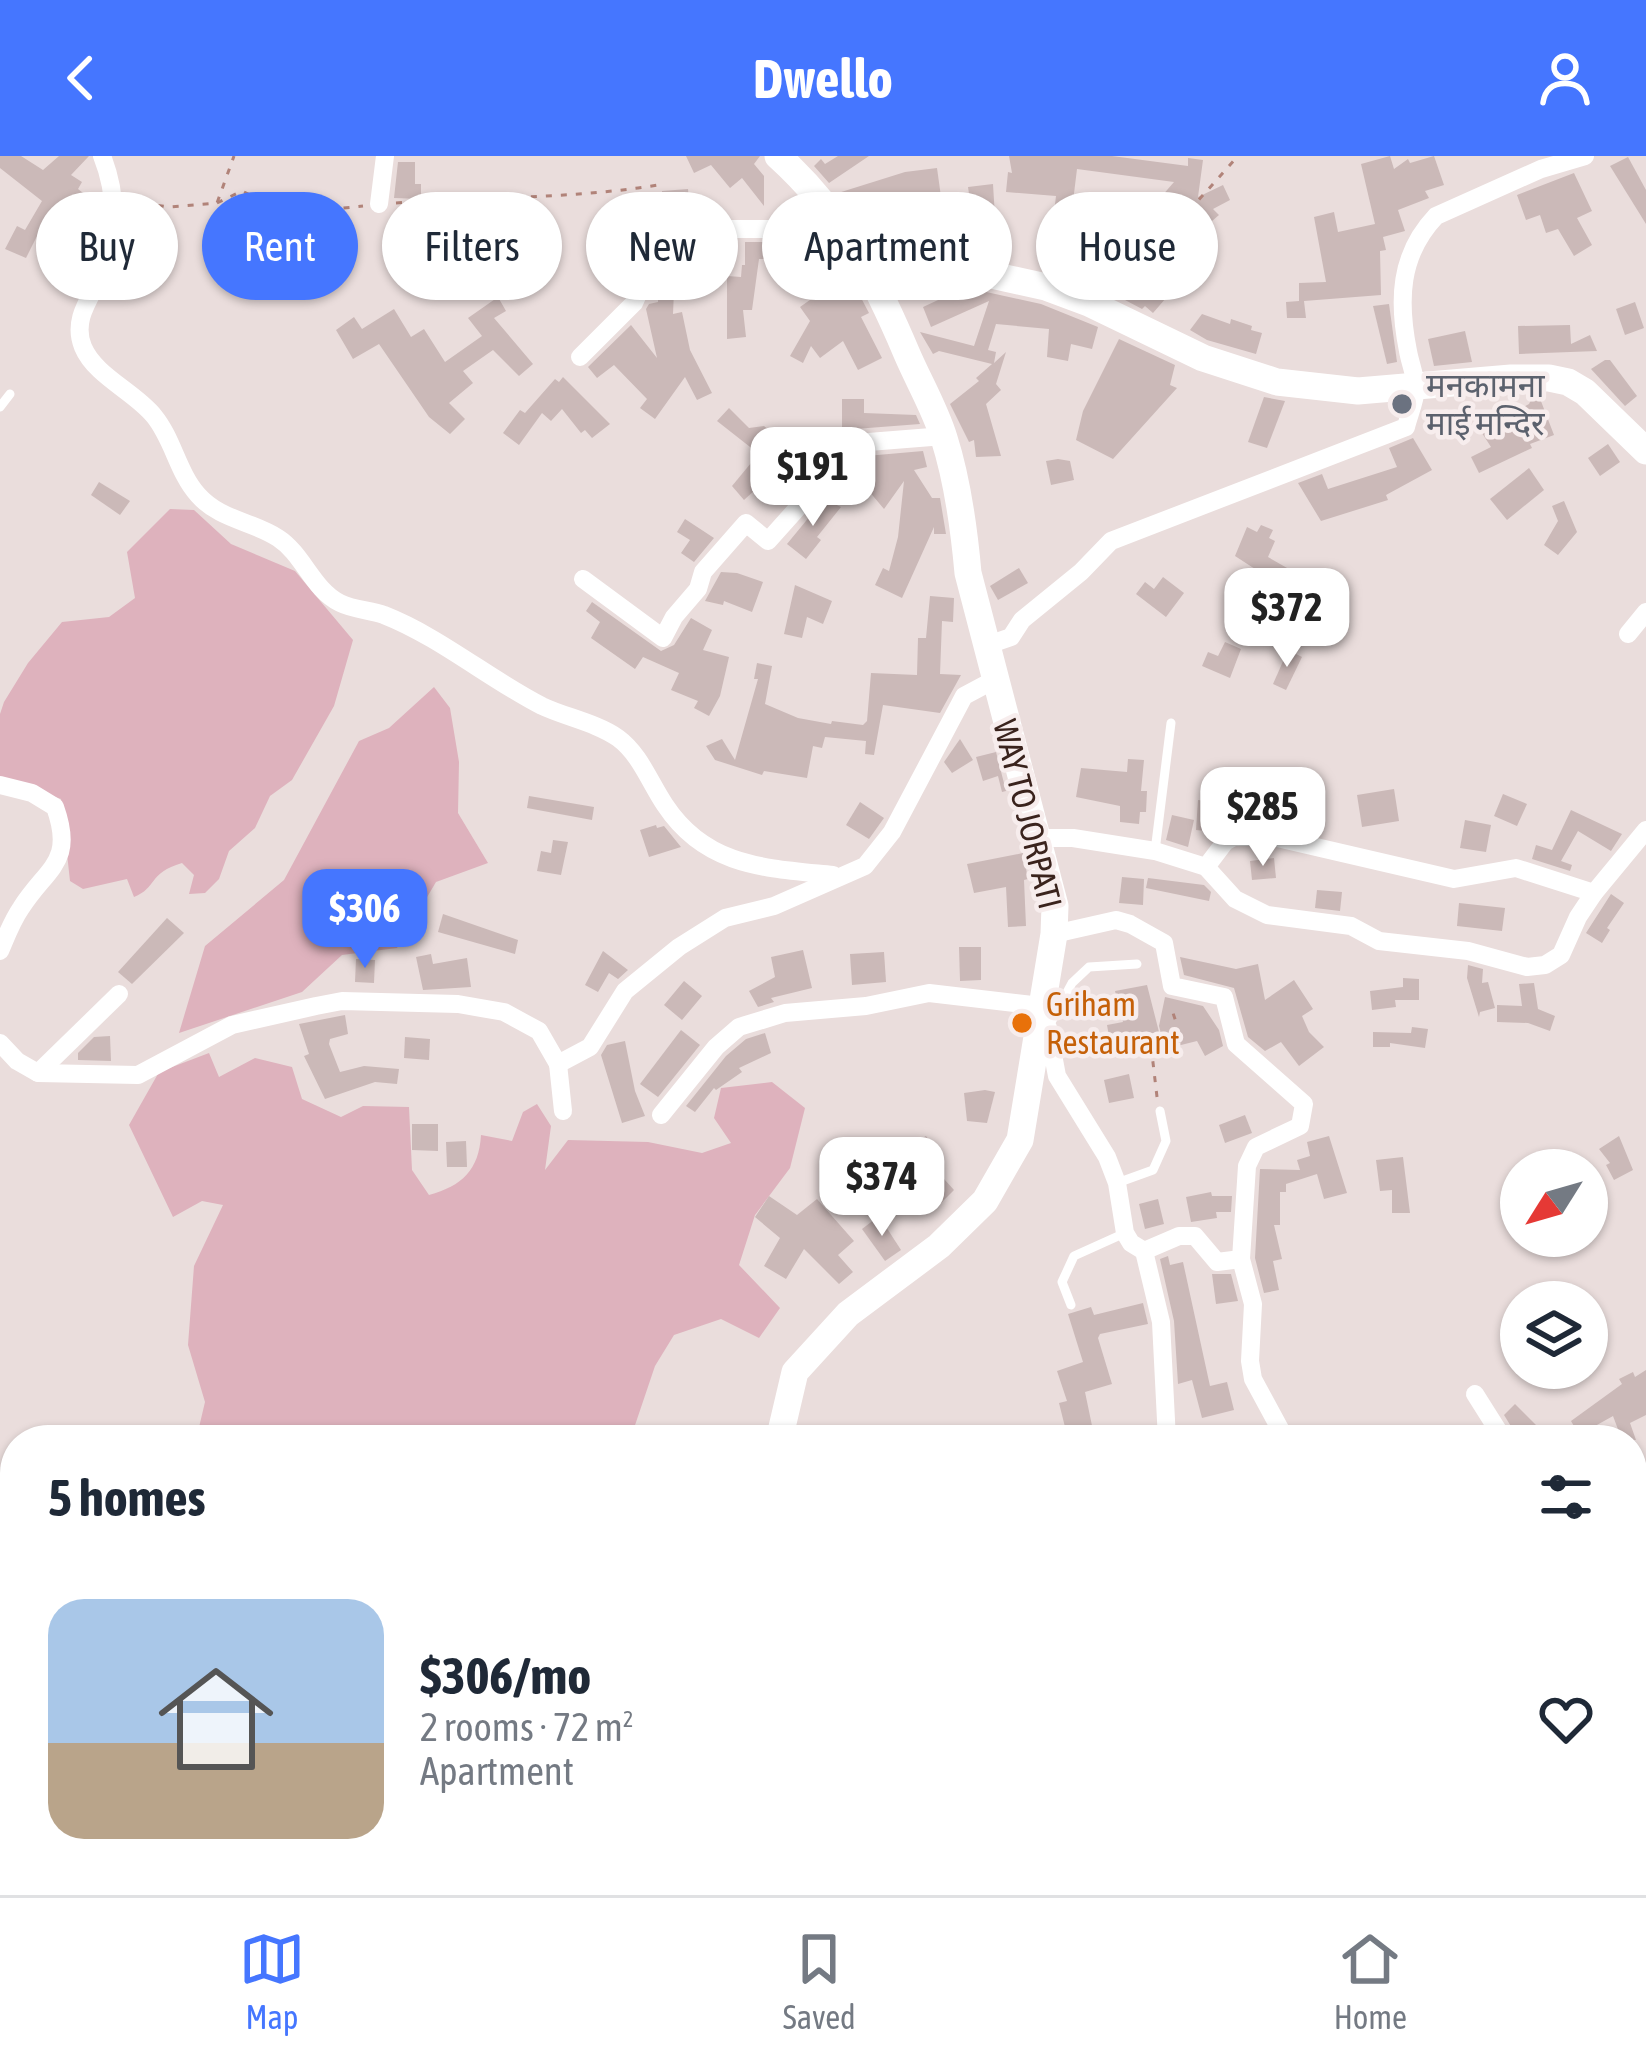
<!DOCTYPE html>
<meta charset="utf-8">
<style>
body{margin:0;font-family:"Asap Condensed","Noto Sans Devanagari",sans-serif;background:#f2f2f3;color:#1f2937;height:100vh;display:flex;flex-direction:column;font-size:45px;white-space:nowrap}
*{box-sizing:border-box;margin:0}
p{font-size:39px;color:#747a83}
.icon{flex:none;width:66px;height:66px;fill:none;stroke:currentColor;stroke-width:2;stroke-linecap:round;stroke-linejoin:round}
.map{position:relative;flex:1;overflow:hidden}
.panel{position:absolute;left:0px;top:1269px;width:1647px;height:471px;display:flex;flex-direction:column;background:#fff;border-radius:48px 48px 0 0;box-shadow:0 3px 9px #0004}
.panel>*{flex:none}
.banner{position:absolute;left:36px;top:36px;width:1575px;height:108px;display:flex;gap:24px}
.needle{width:78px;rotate:233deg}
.tools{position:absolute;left:1500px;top:993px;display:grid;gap:24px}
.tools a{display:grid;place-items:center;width:108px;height:108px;border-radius:50%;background:#fff;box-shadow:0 3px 9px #0004;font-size:60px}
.price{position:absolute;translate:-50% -102px;padding:0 27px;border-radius:24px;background:#fff;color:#222;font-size:39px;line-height:78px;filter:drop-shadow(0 3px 6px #0008)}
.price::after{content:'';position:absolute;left:50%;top:72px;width:36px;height:27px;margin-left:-18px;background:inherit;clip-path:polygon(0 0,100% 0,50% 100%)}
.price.on{background:#4576ff;color:#fff}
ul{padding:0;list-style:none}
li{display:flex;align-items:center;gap:36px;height:300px;padding:0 48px}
li span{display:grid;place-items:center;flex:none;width:336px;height:240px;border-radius:36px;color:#555}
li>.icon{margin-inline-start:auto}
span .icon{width:144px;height:144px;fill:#fffc;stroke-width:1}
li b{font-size:51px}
h2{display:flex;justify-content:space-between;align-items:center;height:144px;padding:0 48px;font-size:51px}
.tag{padding:0 42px;border-radius:54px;background:#fff;box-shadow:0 3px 9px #0004;font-size:42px;line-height:108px}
.tag.on{background:#4576ff;color:#fff}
header{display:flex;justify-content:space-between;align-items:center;height:156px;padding:0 48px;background:#4576ff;color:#fff;font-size:54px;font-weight:700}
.menu{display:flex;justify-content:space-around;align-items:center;height:168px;border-top:3px solid #e0e1e3;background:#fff;font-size:33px;color:#747a83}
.menu a{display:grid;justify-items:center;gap:6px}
.menu .on{color:#4576ff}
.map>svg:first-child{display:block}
.green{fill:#deb2bd}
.building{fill:#cbb9b8}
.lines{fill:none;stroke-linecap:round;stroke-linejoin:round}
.path{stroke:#b18379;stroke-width:3;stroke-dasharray:6 9;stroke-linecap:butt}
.lane{stroke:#fff;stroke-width:9}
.street{stroke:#fff;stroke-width:18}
.secondary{stroke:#fff;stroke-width:27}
.primary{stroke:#a46d5c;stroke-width:30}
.worship-dot{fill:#6b7280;stroke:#f7eded;stroke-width:4.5}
.food-dot{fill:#e8710a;stroke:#f7eded;stroke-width:4.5}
.labels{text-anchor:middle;stroke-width:9;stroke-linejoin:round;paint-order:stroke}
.worship-label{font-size:33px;fill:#5b616d;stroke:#f7eded;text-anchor:start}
.street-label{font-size:33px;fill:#3a231d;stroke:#f7eded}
.food-label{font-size:33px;fill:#c56008;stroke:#f7eded;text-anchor:start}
</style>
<header><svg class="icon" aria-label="back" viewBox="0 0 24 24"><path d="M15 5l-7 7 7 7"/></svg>Dwello<svg class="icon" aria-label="person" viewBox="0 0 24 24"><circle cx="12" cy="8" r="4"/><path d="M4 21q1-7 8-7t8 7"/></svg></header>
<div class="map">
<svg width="1646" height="1739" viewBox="0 0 1646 1739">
<rect width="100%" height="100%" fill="#eadddc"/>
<g class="green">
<path d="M170,353l24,1 37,34 64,27 58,69 -19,66 -42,74 -22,16 -15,32 -26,23 -10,28 -14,14 -16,1 5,-19 -12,-12c-34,10 -25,25 -48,34l-7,-18 -44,10 -13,-8 -9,-82 -61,-21v-64l4,-12 24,-39 34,-41 47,-5 26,-19 -8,-46z"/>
<path d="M434,531l16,21 9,54 -1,51 30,50 -52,19 -39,66 -55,7 -40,37 -123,41 26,-87 79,-66 75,-139 30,-13z"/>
<path d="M209,897l10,24 36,-19 37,9 10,32 39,18 22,-11 46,1 3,63 17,25c33,-9 50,-25 52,-60l31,6 11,-29 14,-8 14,22 -6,44 23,-30 80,2 54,11 29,-10 -17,-25 7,-30 51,-6 33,26 -15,60 -35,47 -16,50 41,43 -21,30 -38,-19 -47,16 -19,31 -25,74h-434l9,-38 -17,-57 6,-79 29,-61 -21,-4 -29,16 -44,-92 30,-53z"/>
<path d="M0,1618l15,4v103h698l2,14h-715z"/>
</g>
<g class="building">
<path d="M0,0h21l22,14 16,-14h30l-18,19 11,7 -4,7 22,17 -28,34 -28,-18 -18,36 -21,-9 12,-23 8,4 17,-29 -42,-33z"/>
<path d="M686,0h74l-6,8 10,12v30l-22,-28 -12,10 -19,-23 -17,8z"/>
<path d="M838,0h31l-40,27 -15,-17 7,-7 4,5z"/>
<path d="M1009,0h103l76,10v-8l15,2 -5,37 25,-12 7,15 -17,9 6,6 -36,31 9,11 -14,12 -13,-16 6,-5 -6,-7 8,-7 -25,-22 26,-30 -97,-13 -13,106 -13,-5 4,-24 -5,-1 6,-49 -50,-4 2,-20 4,1z"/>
<path d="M1390,0l4,13 14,-10 2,4 24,-7 10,29 -19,6 4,7 -31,12 7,21 -22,6 3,13 -6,1 1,44 -77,6 2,17h-19l-1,-16 13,-1v-18l27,-1 -12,-65 20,-5 4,20 37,-8 -14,-60z"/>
<path d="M1628,1l18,33v34l-36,-58z"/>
<path d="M398,6h17v22h6v15l-27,-1z"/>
<path d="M937,12l5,36 -87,13 -17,-24 67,-21z"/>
<path d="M1574,17l18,38 -15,7 15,27 -18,11 -16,-27 -12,4 -6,-18 -14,5 -9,-25z"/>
<path d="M993,28l4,67 -20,2 -57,-12 1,-11 34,2v-12l18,1 -5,-34z"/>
<path d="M688,33l2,25 -27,2 -1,-25z"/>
<path d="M458,68l2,16 -65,10 -3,-18z"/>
<path d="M745,86h20v17h-6l-7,51h-9l3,27 -19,2v-63l14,1 1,-12h3z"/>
<path d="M808,86h21l19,31 -38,2z"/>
<path d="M1122,90l13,11 -6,8 37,33 -13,15 -8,-7 -3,3 -17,-9 -29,-25z"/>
<path d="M665,112h10l-2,46 9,-2 8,38 22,43 -15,7 -12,-23 -30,42 -15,-11 7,-9 -33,-34 -17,13 -9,-11 43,-42 26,33 -11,-49 3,-5 9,-2v-19z"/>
<path d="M848,117l21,40 -8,4 21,41 -24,12 -15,-29 -23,17 -9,-12 -8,17 -13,-7 20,-35 -10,-14z"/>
<path d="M950,128l91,20 57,23 -6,22 -21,-5 -3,17 -21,-4 2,-28 -53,-5 -8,26 8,2 -2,11 12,-11 -10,32 5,6 -15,14 15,52 -25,1 -2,-17 -5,2 -19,-38 29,-23 -3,-3 16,-14 -53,-13 -6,3 -13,-22 54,14 15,-45 -58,26 -8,-20 28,-13z"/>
<path d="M498,141l8,14 -12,7 39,46 -14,12 -26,-26 -30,21 10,12 -24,20 16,16 -15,15 -21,-17 -50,-73 -26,15 -17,-29 18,-13 8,12 32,-20 17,28 13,-8 21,33 37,-26 -14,-18z"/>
<path d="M1635,146l9,26 -19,7 -9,-26z"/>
<path d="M1389,148l8,58 -10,2 -14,-58z"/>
<path d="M1202,158l28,10 1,-5 21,7 -1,4 11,3 -6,21 -49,-14 -17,-10z"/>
<path d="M1570,169l1,19 19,-9 7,16 -78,3 -1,-28z"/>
<path d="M1465,175l7,31 -38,4 -6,-27z"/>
<path d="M1119,183l56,26 -5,20 7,3 -64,71 -37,-19 7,-29z"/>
<path d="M1605,204h5l27,36 -12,10 -34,-37z"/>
<path d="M563,221l47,47 -18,14 -7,-8 -4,3 -19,-24 -11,12 -9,-8 -23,32 -16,-12 17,-23 5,3 30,-34 4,3z"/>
<path d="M1533,240h6l15,39 -24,9 2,4 -53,25 -8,-16 20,-10 -11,-17 49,-26z"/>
<path d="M1264,241l21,4 -18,47 -19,-6z"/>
<path d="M842,243h22v14l52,2 4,9 -78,6z"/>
<path d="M729,252l20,20 15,-2 10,8 -15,20 -42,-33z"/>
<path d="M1413,282l19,32 -46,25 2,5 -67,21 -23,-38 24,-9 6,15 69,-22 -8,-19z"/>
<path d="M1608,288l12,18 -20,14 -12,-18z"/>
<path d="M923,295l4,16 -13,3 18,28h8l6,36h-12v-7l-32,71 -27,-13 8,-17 6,3 9,-34 6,-56 -20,28 -21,-25v-10h-4l7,-18z"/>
<path d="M1058,303l12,2 4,19 -23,5 -5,-24z"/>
<path d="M751,307l17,15 -24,22 -12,-14z"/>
<path d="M1529,312l15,22 -37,30 -17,-21z"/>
<path d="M99,326l31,19 -10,14 -29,-20z"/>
<path d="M824,343l17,8 -24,30 4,3 -15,19 -19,-15z"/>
<path d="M1564,345l13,31 -19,23 -14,-10 14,-24 -6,-15z"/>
<path d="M685,363l29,19 -20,24 -13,-9 9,-13 -13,-8z"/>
<path d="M1261,369l12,5 -4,8 6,3 -7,16 47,27 -8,11 -35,-15 -37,-24 12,-29 10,5z"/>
<path d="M1019,412l9,15 -30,17 -8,-14z"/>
<path d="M721,416l16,1 26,9 -11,30 -28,-11 -1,4 -18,-4z"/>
<path d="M1163,421l21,16 -18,24 -30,-23 9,-12 9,7z"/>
<path d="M795,429l37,16 -9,23 -16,-7 -5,21 -18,-4z"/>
<path d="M930,440l24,2 -1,24 -11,-1 -2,53 21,1 -21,38 -57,-8 -9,50 -9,-1 1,-13 -41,-4 -3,11 -9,-2 -6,32 -43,-7 -2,4 -47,-15 -9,-14 16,-7 13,21 23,-81h-4l3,-16 15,3 -7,38 33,14 33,6 1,-3 31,4 4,-4 4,-48 46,2 1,-37h8z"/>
<path d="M592,446l69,49 13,-6 17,-27 21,12 -9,20 26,7 -9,39 -11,20 -15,-8 4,-7 -27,-11 8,-17 -36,-16 -8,12 -44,-31 9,-16 -14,-11z"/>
<path d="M1225,486l16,7 -11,29 -28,-12 6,-14 10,4z"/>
<path d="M1288,494l14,7 -16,33 -13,-6z"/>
<path d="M960,583l13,21 -21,13 -8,-11z"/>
<path d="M996,596l10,39 -4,1 -4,-16 -15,5 -7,-24z"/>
<path d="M1128,603l16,1 -3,31h6l-1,21h-6l-1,12 -19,-2v-16l-44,-9 5,-29 46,4z"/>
<path d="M1394,633l5,32 -37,6 -5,-32z"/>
<path d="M1503,638l24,10 -10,22 -23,-10z"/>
<path d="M529,640l65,11 -2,13 -65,-12z"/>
<path d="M1198,644l23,2 -4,30 -21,-2z"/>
<path d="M860,646l24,16 -15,21 -23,-14z"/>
<path d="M1571,654l51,24 -11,17 -33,-20 -17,30 11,4 -2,6 -38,-12 4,-14 16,5z"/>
<path d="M1172,659l22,5 -6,27 -22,-7z"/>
<path d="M1465,664l26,5 -5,27 -26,-4z"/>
<path d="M656,669l1,3 7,-2 17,21 -32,10 -9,-27z"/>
<path d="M553,684l15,2 -7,33 -24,-4 4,-20 10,2z"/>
<path d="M1023,697l5,26 -4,1 2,46 -18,1 -2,-40 -32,6 -7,-29z"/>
<path d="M1274,702l2,20 -24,2 -2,-19z"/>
<path d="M1122,721l22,2 -1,26 -24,-2z"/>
<path d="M1148,722l56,7 7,7 -2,9 -63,-13z"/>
<path d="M1317,734l25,2 -2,19 -25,-3z"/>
<path d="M1611,738l13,9 -17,25 3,2 -8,13 -16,-10z"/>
<path d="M1459,747l46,5 -3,23 -45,-5z"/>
<path d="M443,758l75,26 -3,14 -77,-22z"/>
<path d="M167,762l17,15 -52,51 -14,-12z"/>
<path d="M959,791h22v33l-21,1z"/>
<path d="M803,794l9,38 -41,10 3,4 -16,5 -9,-16 26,-14 -4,-20z"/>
<path d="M603,795l25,19 -10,9 -9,-6 -11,19 -13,-7z"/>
<path d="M884,796l2,30 -34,3 -2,-31z"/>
<path d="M431,798l2,10 34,-6 4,29 -48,3 -7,-33z"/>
<path d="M1180,801l56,12 22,-5 7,36 29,-20 19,29 -11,7 7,16 15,15 -25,19 -18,-24 -16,9 -17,-14 -14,-49 -50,-13z"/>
<path d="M356,803l19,1 -1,23 -19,-1z"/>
<path d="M1468,809l15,4 -1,14 6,-1 7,26 -15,4 -1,5 -12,-39z"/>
<path d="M1403,822l16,1v21h-24l1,7 -24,3 -2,-19 33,-4z"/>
<path d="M684,825l18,15 -20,24 -18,-15z"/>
<path d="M1534,827l4,26 17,7 -5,15 -22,-8 -31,-1v-17l25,1 -3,-22z"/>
<path d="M1147,829l12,47 -49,10 -3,-17 16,-3 -8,-31z"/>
<path d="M1165,841l38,9 16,24 4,16 -18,10 -8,-15 -32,8 -6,-23z"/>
<path d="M345,859l3,19 -18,5 -1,5 11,28 24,-6 35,3 -2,15 -22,-2 -50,17 -21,-43 5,-2 -10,-30z"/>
<path d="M1412,871l16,2 -3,19 -35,-5v4h-17v-15l38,1z"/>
<path d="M681,874l19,15 -42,52 -18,-13z"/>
<path d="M765,877l6,20 -32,15 3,4 -26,18 -2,-2 -19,24 -9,-6 40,-50 20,-17z"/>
<path d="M110,880l1,25 -33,-1v-7l16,-16z"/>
<path d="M405,881l25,2 -1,21 -25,-2z"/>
<path d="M625,885l10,50 10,25 -23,7 -21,-68 6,-10z"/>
<path d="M1129,918l5,24 -25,5 -5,-23z"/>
<path d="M985,934l10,2 -8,31 -20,-2 -3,-28z"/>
<path d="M1245,959l7,18 -27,10 -6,-18z"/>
<path d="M412,968h26v27l-26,-1z"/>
<path d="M926,980l10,16 -10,7 28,31 -13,13 -14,-16 -40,33 -16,-21 7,-5 -10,-17 32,-21 -3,-4z"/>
<path d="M1329,980l18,57 -23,6 -7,-25 -31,10v8h-6v33h-6l8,34 -9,2 6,29 -15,3 -9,-35 5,-89 40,1 -3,-10 13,-4 -3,-14z"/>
<path d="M1619,980l14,34 -19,10 -8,-15 4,-2 -11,-14z"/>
<path d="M466,985l1,26h-20l-1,-25z"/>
<path d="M1403,1001l7,56h-18v-23l-12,1 -4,-31z"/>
<path d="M1211,1036l1,4h20l-1,16h-15l1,6 -26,4 -5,-25z"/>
<path d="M769,1040l28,19 20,-16 37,42 -16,14 15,17 -14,12 -35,-35 -18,30 -22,-13 16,-28 -25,-21z"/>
<path d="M1158,1043l6,25 -19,5 -6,-25z"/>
<path d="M879,1060l22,34 -16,11 -23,-32z"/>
<path d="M1168,1100l2,9 13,-3 27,124 17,-4 7,28 -32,8 -10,-38 -14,4 -4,-63 -14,-62z"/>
<path d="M1212,1118h19l7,27 -22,3z"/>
<path d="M1143,1147l5,21 -48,10 -2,4 14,46 -27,8 10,48h-18l-1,-8 -9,3 -8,-32 8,-2 -10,-30 26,-9 -15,-48 23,-7 3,8z"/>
<path d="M1646,1214v45l-16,8 6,17h-14l-9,-24 -34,19 -8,-14 51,-37 -3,-5 14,-7 2,5z"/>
<path d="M1515,1248l22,22 13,14h-29l-4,-4 -13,-21z"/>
<path d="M1578,1725h41l14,14h-70z"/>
</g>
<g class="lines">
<g class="path">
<path d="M128,46l43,5 46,-4 17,-47"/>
<path d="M217,47l25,-12 46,23 75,-8"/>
<path d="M396,47c88,-6 176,-4 262,-18l5,33"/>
<path d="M1119,133l119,-133"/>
<path d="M1157,941l-5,-43 3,-13 18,-9 3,-10 -5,-15"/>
<path d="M1080,1725l1,14"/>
</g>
<g class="lane">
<path d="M0,251l10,-13"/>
<path d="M1155,695l16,-128"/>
<path d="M1048,872l24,-45 17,-16 48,-3"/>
<path d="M1117,1027l36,-13 13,-29 -6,-30"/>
<path d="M1071,1149l-9,-23 12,-26 51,-23"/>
</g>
<g class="street">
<path d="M102,0c14,35 15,71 4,107 -9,29 -36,52 -23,84 12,29 52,45 71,69 19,23 24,57 44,79 22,25 54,26 80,43 25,16 35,52 62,65 14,7 30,7 44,12 56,22 105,64 158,91 23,11 55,17 76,32 22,16 32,45 47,67 41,62 100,63 168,70"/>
<path d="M379,48l6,-48"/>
<path d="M580,201l54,-54 23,-51 18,-23h169"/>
<path d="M583,423l80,59 11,-21 24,-28 5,-17 43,-49 22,18 51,-57 14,3 11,-13 12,-31 88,-7"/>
<path d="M1628,478l18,-22"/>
<path d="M985,490l26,-9 11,-17 59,-48 30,-31 295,-114c3,-12 9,-26 10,-38 0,-12 -6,-26 -8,-38 -10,-50 -9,-96 28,-135l105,-47 44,-13"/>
<path d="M0,629l32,8 23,14c20,56 -8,60 -34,101 -9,13 -15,29 -21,43"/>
<path d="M1036,682h37l82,13 51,16 29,32 32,16 84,11 28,15 89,10 59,16 18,-2 16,-10 17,-38 16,-24"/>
<path d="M1206,711l19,-25 9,-5h39l181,42 62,-11 78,25 52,-63"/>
<path d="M1054,778l62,-14 14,4 34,19 8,43 52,11 12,47 68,60 -4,22 -44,21 -9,19 -6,93 12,45 -3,57 3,18 33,61"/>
<path d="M1040,865l8,7 9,48 50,81 10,26 8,50 6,10 13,8 35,-15h16l22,26 24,-3"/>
<path d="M0,887l17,18 21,12 100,2 94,-50 84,-19 26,-5 116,3 46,8 35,19 19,33 32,-17 35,-56 54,-44 46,-29 49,-12 91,-40 27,-34 72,-136 30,-16"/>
<path d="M558,908l5,47"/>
<path d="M38,917l81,-79"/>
<path d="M661,959l55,-68 23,-20 46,-14 81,-7 63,-13 112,13"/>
<path d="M1144,1095l17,71 6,118"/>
<path d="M1475,1238l29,46"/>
<path d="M1632,1378l7,-4 7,5"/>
<path d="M0,1609l15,5"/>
<path d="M1632,1679l14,-10"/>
<path d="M731,1725l5,14"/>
<path d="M832,1725l24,14"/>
<path d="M1459,1725l12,14"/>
</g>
<g class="secondary">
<path d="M778,0c64,58 96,120 129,198 12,28 28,55 37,84 14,44 20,90 24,135l87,333 -1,28 -34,206 -35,61 -46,45 -91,68 -53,58 -16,68"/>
<path d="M862,101l35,-3 149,33 43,16 114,55 74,24 81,9 153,-13h38l19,4 17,10 61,59"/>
</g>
<g class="primary">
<path d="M0,1450l15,3"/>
<path d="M1632,1540l14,-24"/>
<path d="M813,1739l9,-14"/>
<path d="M1521,1739l26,-14"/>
</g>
</g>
<circle class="worship-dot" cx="1402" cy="248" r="12"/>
<circle class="food-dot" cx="1022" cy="867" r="12"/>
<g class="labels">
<g class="worship-label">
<text x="1426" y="241">मनकामना<tspan x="1426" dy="38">माई मन्दिर</tspan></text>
</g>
<g class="street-label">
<text transform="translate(1028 658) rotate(76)" y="12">WAY TO JORPATI</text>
</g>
<g class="food-label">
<text x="1046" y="860">Griham<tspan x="1046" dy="38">Restaurant</tspan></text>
</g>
</g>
</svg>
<div class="tools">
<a><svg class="needle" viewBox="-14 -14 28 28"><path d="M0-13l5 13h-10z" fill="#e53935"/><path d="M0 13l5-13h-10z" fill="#747a83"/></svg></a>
<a><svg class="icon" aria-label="layers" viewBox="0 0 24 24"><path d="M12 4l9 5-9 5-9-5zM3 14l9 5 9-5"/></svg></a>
</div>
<b class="price" style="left:813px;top:373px">$191</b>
<b class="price" style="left:1287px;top:514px">$372</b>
<b class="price" style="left:1263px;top:713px">$285</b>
<b class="price on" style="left:365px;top:815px">$306</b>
<b class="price" style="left:882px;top:1083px">$374</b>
<div class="banner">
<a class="tag">Buy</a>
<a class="tag on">Rent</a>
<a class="tag">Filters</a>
<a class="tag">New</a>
<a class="tag">Apartment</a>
<a class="tag">House</a>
</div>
<section class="panel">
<h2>5 homes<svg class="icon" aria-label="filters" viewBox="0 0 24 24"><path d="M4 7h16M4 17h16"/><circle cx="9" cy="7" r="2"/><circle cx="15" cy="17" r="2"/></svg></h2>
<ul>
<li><span style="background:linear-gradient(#a9c7e8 60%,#b9a48a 0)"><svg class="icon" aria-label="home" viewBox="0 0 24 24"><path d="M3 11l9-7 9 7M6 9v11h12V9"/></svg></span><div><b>$306/mo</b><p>2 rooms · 72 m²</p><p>Apartment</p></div><svg class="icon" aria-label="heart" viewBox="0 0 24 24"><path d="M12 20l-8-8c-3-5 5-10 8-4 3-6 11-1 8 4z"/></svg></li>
</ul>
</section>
</div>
<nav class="menu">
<a class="on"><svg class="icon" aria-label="map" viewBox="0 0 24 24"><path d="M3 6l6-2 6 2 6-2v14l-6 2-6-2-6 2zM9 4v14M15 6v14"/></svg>Map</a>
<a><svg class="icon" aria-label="saved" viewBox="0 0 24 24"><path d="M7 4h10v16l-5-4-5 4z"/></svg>Saved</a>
<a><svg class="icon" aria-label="home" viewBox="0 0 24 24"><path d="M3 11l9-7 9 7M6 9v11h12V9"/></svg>Home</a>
</nav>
